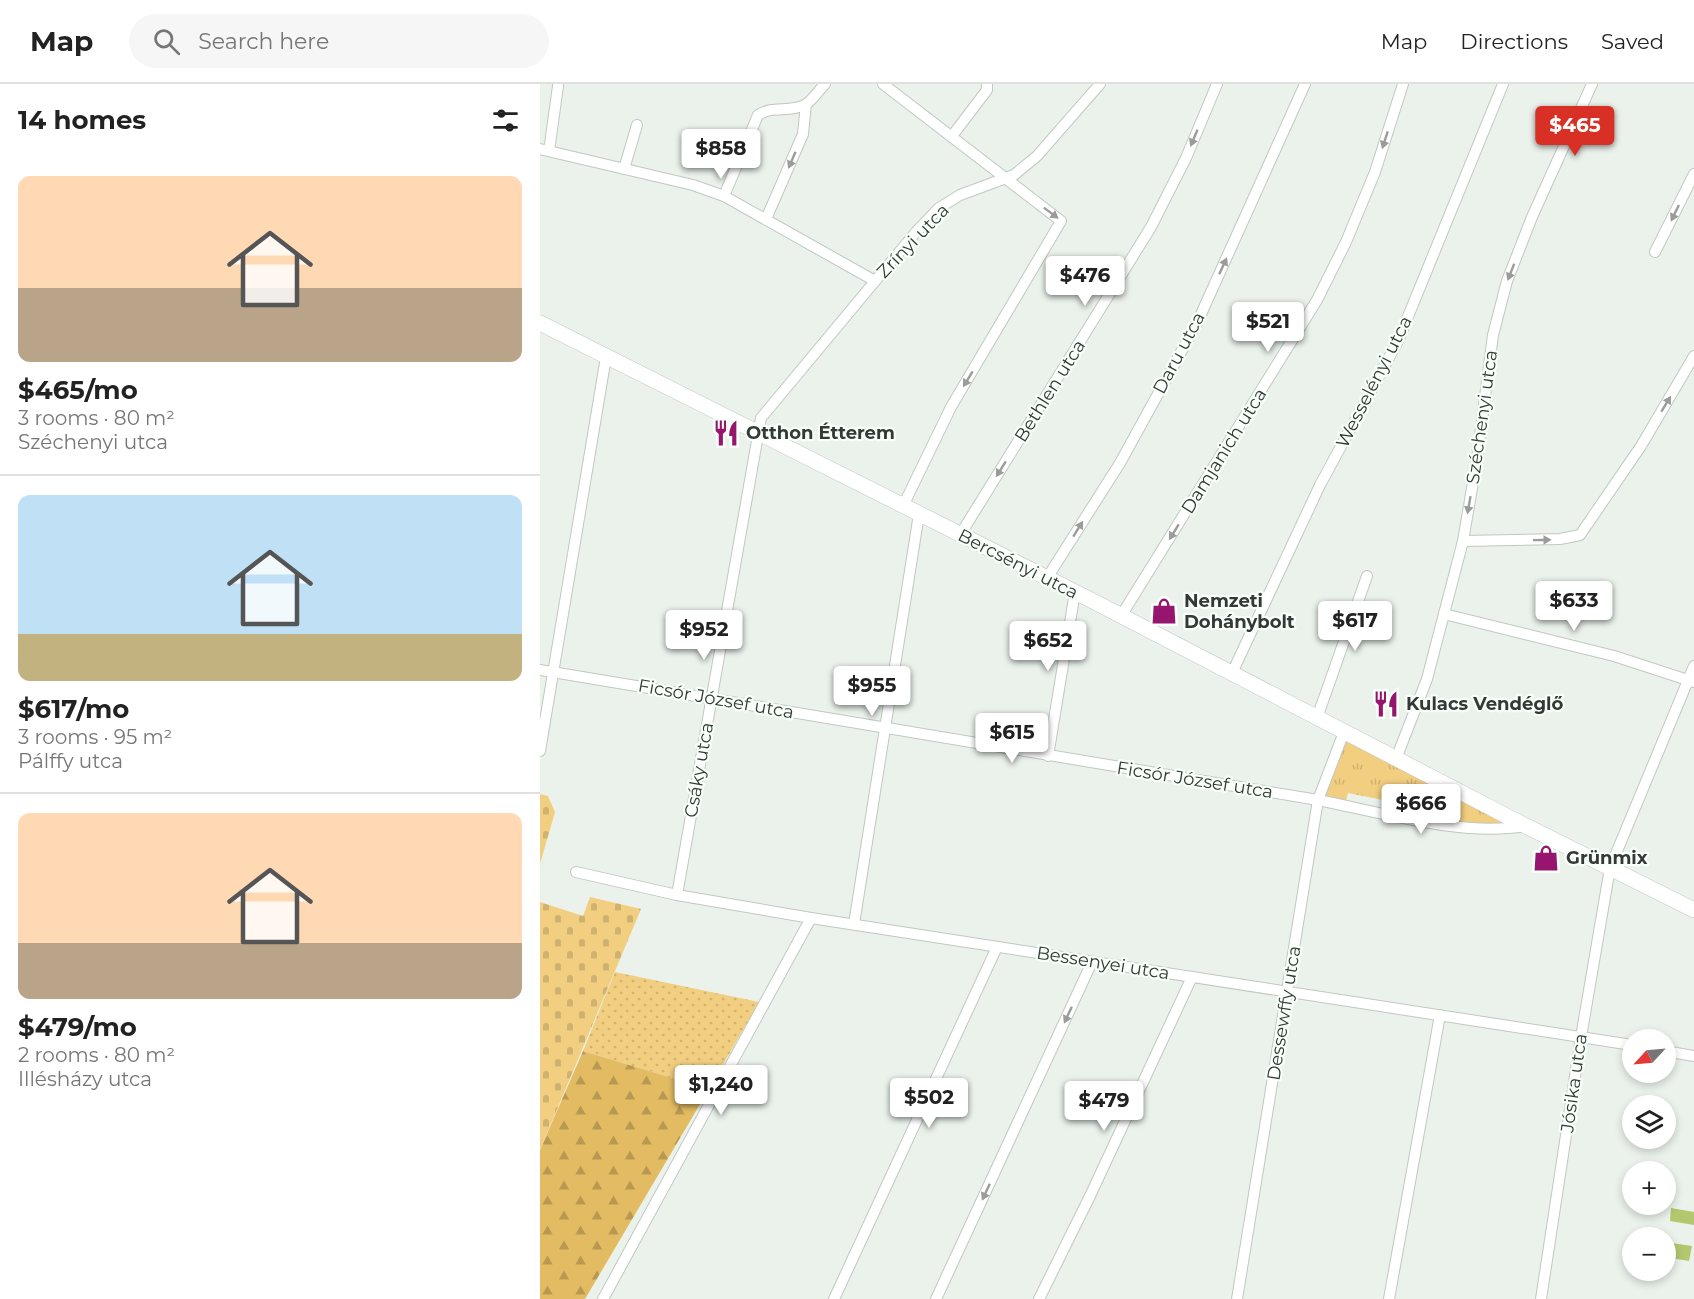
<!DOCTYPE html>
<meta charset="utf-8">
<style>
body{margin:0;font-family:Montserrat,sans-serif;background:#f6f6f6;color:#222;height:100vh;display:flex;flex-direction:column;font-size:22px;white-space:nowrap}
*{box-sizing:border-box;margin:0}
p{font-size:20px;color:#767676}
.icon{flex:none;width:33px;height:33px;fill:none;stroke:currentColor;stroke-width:2;stroke-linecap:round;stroke-linejoin:round}
.map{position:relative;flex:1;overflow:hidden}
.panel{display:flex;flex-direction:column;background:#fff;width:540px}
.panel>*{flex:none}
.needle{width:39px;rotate:244deg}
.tools{position:absolute;left:1082px;top:945px;display:grid;gap:12px}
.tools a{display:grid;place-items:center;width:54px;height:54px;border-radius:50%;background:#fff;box-shadow:0 3px 9px #0003;font-size:30px}
.price{position:absolute;translate:-50% -51px;padding:0 14px;border-radius:6px;background:#fff;color:#222;font-size:20px;line-height:39px;filter:drop-shadow(0 2px 3px #0008)}
.price::after{content:'';position:absolute;left:50%;top:36px;width:18px;height:14px;margin-left:-9px;background:inherit;clip-path:polygon(0 0,100% 0,50% 100%)}
.price.selected{background:#d93025;color:#fff}
ul{padding:0;list-style:none}
li{display:grid;align-content:center;gap:12px;height:318px;padding:0 18px}
li+li{border-top:2px solid #e0e0e0}
li span{display:grid;place-items:center;height:186px;border-radius:12px;color:#555}
li>.icon{margin-inline-start:auto}
span .icon{width:108px;height:108px;fill:#fffc;stroke-width:1}
li b{font-size:26px}
h2{display:flex;justify-content:space-between;align-items:center;height:72px;padding:0 18px;font-size:26px}
header{display:flex;align-items:center;gap:36px;box-sizing:border-box;height:84px;padding:0 30px;background:#fff;border-bottom:2px solid #e0e0e0}
header strong{font-size:28px}
nav{display:flex;gap:33px;margin-inline-start:auto;font-size:21px}
.search{width:420px;height:54px;background:#f6f6f6;display:flex;align-items:center;gap:15px;box-sizing:border-box;padding:0 21px;border-radius:33px;color:#767676;font-size:22px}
main{display:flex;flex:1;min-height:0}
.map>svg:first-child{display:block}
.grass{fill:url(#grass-dots)}
.forest{fill:url(#forest-firs)}
.cemetery{fill:url(#cemetery-stones)}
.park{fill:url(#park-tufts)}
.building{fill:#b3c76e}
.lines{fill:none;stroke-linecap:round;stroke-linejoin:round}
.street-casing{stroke:#c0c8c2;stroke-width:12}
.secondary-casing{stroke:#c0c8c2;stroke-width:16}
.street{stroke:#fff;stroke-width:10}
.secondary{stroke:#fff;stroke-width:15}
.oneway{fill:#9a9c9a}
.labels{text-anchor:middle;stroke-width:4.5;stroke-linejoin:round;paint-order:stroke}
.street-label{font-size:18px;fill:#353836;stroke:#f7fff9}
.poi-label{font-size:18px;font-weight:bold;fill:#353836;stroke:#f7fff9;text-anchor:start}
</style>
<header>
<strong>Map</strong>
<div class="search"><svg class="icon" aria-label="search" viewBox="0 0 24 24"><circle cx="10" cy="10" r="6"/><path d="M15 15l6 6"/></svg>Search here</div>
<nav><a>Map</a><a>Directions</a><a>Saved</a></nav>
</header>
<main>
<section class="panel">
<h2>14 homes<svg class="icon" aria-label="filters" viewBox="0 0 24 24"><path d="M4 7h16M4 17h16"/><circle cx="9" cy="7" r="2"/><circle cx="15" cy="17" r="2"/></svg></h2>
<ul>
<li><span style="background:linear-gradient(#ffd9b3 60%,#b9a48a 0)"><svg class="icon" aria-label="home" viewBox="0 0 24 24"><path d="M3 11l9-7 9 7M6 9v11h12V9"/></svg></span><div><b>$465/mo</b><p>3 rooms · 80 m²</p><p>Széchenyi utca</p></div></li>
<li><span style="background:linear-gradient(#bfe0f5 75%,#c2b280 0)"><svg class="icon" aria-label="home" viewBox="0 0 24 24"><path d="M3 11l9-7 9 7M6 9v11h12V9"/></svg></span><div><b>$617/mo</b><p>3 rooms · 95 m²</p><p>Pálffy utca</p></div></li>
<li><span style="background:linear-gradient(#ffd9b3 70%,#b9a48a 0)"><svg class="icon" aria-label="home" viewBox="0 0 24 24"><path d="M3 11l9-7 9 7M6 9v11h12V9"/></svg></span><div><b>$479/mo</b><p>2 rooms · 80 m²</p><p>Illésházy utca</p></div></li>
</ul>
</section>
<div class="map">
<svg width="1154" height="1215" viewBox="0 0 1154 1215">
<defs>
<pattern id="grass-dots" width="8" height="8" patternUnits="userSpaceOnUse" patternTransform="scale(1.5)"><rect width="8" height="8" fill="#f2ce80"/><path d="M2 2h.1M6 6h.1" fill="none" stroke="#d0b26f" stroke-width="1.8" stroke-linecap="round"/></pattern>
<pattern id="forest-firs" width="22" height="20" patternUnits="userSpaceOnUse" patternTransform="scale(1.5)"><rect width="22" height="20" fill="#e3bb63"/><path d="M5 1l3.5 6h-7zM16 11l3.5 6h-7z" fill="#b99952"/></pattern>
<pattern id="cemetery-stones" width="16" height="16" patternUnits="userSpaceOnUse" patternTransform="scale(1.5)"><rect width="16" height="16" fill="#f2ce80"/><path d="M2 7V4a2 2 0 0 1 4 0v3zM10 15v-3a2 2 0 0 1 4 0v3z" fill="#d0b26f"/></pattern>
<pattern id="park-tufts" width="24" height="20" patternUnits="userSpaceOnUse" patternTransform="scale(1.5)"><rect width="24" height="20" fill="#f2ce80"/><path d="M3 7l-1-3M5 7V3M7 7l1-3M15 17l-1-3M17 17v-4M19 17l1-3" fill="none" stroke="#d0b26f"/></pattern>
</defs>
<rect width="100%" height="100%" fill="#eaf2eb"/>
<path class="grass" d="M75,888l144,30 -50,87 -126,-38z"/>
<path class="forest" d="M43,967l126,38 -124,210h-45v-149z"/>
<g class="cemetery">
<path d="M0,710l8,2 7,16 -15,52z"/>
<path d="M50,813l51,12 -101,241v-248l43,14z"/>
</g>
<path class="park" d="M804,648l181,94 -15,2 -119,-13 2,-13 -45,-9 -3,12 -27,-5z"/>
<g class="building">
<path d="M1131,1124l23,4v13l-24,-4z"/>
<path d="M1125,1158l27,4 -3,15 -24,-4z"/>
</g>
<g class="lines">
<g class="street-casing">
<g id="street">
<path d="M343,0l178,137 -110,186 -48,99"/>
<path d="M412,52l35,-46v-6"/>
<path d="M0,65l153,36 31,11 151,85"/>
<path d="M9,67l9,-65"/>
<path d="M84,85l13,-44"/>
<path d="M184,112l34,-81c16,-10 30,-2 47,-10 7,-4 14,-15 20,-21"/>
<path d="M226,135l37,-85 3,-30"/>
<path d="M1115,168l39,-78"/>
<path d="M420,451l191,-308 35,-69 31,-74"/>
<path d="M923,457l97,-2 20,-4 61,-89 53,-90"/>
<path d="M507,494l73,-115 77,-140 108,-239"/>
<path d="M904,530l170,42 80,26"/>
<path d="M581,532l196,-316 29,-58 29,-70 28,-88"/>
<path d="M0,586l778,130c62,12 144,37 207,26"/>
<path d="M692,589l88,-188 78,-144 105,-257"/>
<path d="M777,634l50,-142"/>
<path d="M0,667l66,-394"/>
<path d="M508,672l27,-164"/>
<path d="M856,675l31,-80 36,-138 14,-82 16,-124 14,-54 25,-64 60,-133"/>
<path d="M36,788l101,23 134,23 821,127"/>
<path d="M137,811l84,-477 155,-186 23,-24 21,-13 54,-20 23,-19 63,-72"/>
<path d="M314,840l65,-410"/>
<path d="M1125,967l29,5"/>
<path d="M63,1215l208,-381"/>
<path d="M294,1215l163,-352"/>
<path d="M396,1215l156,-337"/>
<path d="M499,1215l51,-103 102,-219"/>
<path d="M697,1215l81,-499 26,-68"/>
<path d="M849,1215l51,-284"/>
<path d="M1001,1215l40,-262 29,-169 84,-202"/>
</g>
</g>
<g class="secondary-casing">
<path id="secondary" d="M0,239l551,277 429,223 174,87"/>
</g>
<use href="#street" class="street"/>
<use href="#secondary" class="secondary"/>
</g>
<defs><path id="oneway-solid" d="M-6-.8H1V-3.2L6.5 0L1 3.2V.8H-6Z" transform="scale(1.5)"/></defs>
<g class="oneway">
<use href="#oneway-solid" transform="translate(654 54) rotate(113)"/>
<use href="#oneway-solid" transform="translate(845 56) rotate(108)"/>
<use href="#oneway-solid" transform="translate(252 76) rotate(113)"/>
<use href="#oneway-solid" transform="translate(511 129) rotate(37)"/>
<use href="#oneway-solid" transform="translate(1135 129) rotate(116)"/>
<use href="#oneway-solid" transform="translate(683 182) rotate(-65)"/>
<use href="#oneway-solid" transform="translate(971 188) rotate(111)"/>
<use href="#oneway-solid" transform="translate(428 295) rotate(121)"/>
<use href="#oneway-solid" transform="translate(1126 320) rotate(-59)"/>
<use href="#oneway-solid" transform="translate(461 385) rotate(122)"/>
<use href="#oneway-solid" transform="translate(929 421) rotate(100)"/>
<use href="#oneway-solid" transform="translate(538 445) rotate(-58)"/>
<use href="#oneway-solid" transform="translate(634 448) rotate(122)"/>
<use href="#oneway-solid" transform="translate(1002 456) rotate(-1)"/>
<use href="#oneway-solid" transform="translate(528 931) rotate(115)"/>
<use href="#oneway-solid" transform="translate(446 1108) rotate(115)"/>
</g>
<defs>
<g id="restaurant-bare" transform="scale(2.07)"><path d="M-5-6h1v4h1v-4h1v4h1v-4h1v5L-1.5 .5V6h-2V.5L-5-1ZM5-6V6H3V1.5H1.5Q1.5-4 5-6Z" fill="#95156f" stroke="#f7fff9" stroke-width="2.5" paint-order="stroke"/></g>
<g id="shop-bare" transform="scale(2.07)"><path d="M-5-2.5h2.3a2.7 3.5 0 0 1 5.4 0H5L5.5 6h-11ZM-1.5-2.5h3a1.5 2.3 0 0 0-3 0Z" fill="#95156f" stroke="#f7fff9" stroke-width="2.5" paint-order="stroke"/></g>
</defs>
<g fill-rule="evenodd">
<use href="#restaurant-bare" x="186" y="349"/>
<use href="#shop-bare" x="624" y="527"/>
<use href="#restaurant-bare" x="846" y="620"/>
<use href="#shop-bare" x="1006" y="774"/>
</g>
<g class="labels">
<g class="street-label">
<text transform="translate(373 157) rotate(-46)" y="6">Zrínyi utca</text>
<text transform="translate(639 269) rotate(-62)" y="6">Daru utca</text>
<text transform="translate(834 298) rotate(-63)" y="6">Wesselényi utca</text>
<text transform="translate(510 307) rotate(-58)" y="6">Bethlen utca</text>
<text transform="translate(942 333) rotate(-82)" y="6">Széchenyi utca</text>
<text transform="translate(684 367) rotate(-58)" y="6">Damjanich utca</text>
<text transform="translate(478 480) rotate(27)" y="6">Bercsényi utca</text>
<text transform="translate(176 615) rotate(10)" y="6">Ficsór József utca</text>
<text transform="translate(159 686) rotate(-80)" y="6">Csáky utca</text>
<text transform="translate(655 696) rotate(9)" y="6">Ficsór József utca</text>
<text transform="translate(563 879) rotate(9)" y="6">Bessenyei utca</text>
<text transform="translate(744 929) rotate(-81)" y="6">Dessewffy utca</text>
<text transform="translate(1034 999) rotate(-82)" y="6">Jósika utca</text>
</g>
<g class="poi-label">
<text x="206" y="355">Otthon Étterem</text>
<text x="644" y="523">Nemzeti<tspan x="644" dy="21">Dohánybolt</tspan></text>
<text x="866" y="626">Kulacs Vendéglő</text>
<text x="1026" y="780">Grünmix</text>
</g>
</g>
</svg>
<div class="tools">
<a><svg class="needle" viewBox="-14 -14 28 28"><path d="M0-13l5 13h-10z" fill="#e53935"/><path d="M0 13l5-13h-10z" fill="#767676"/></svg></a>
<a><svg class="icon" aria-label="layers" viewBox="0 0 24 24"><path d="M12 4l9 5-9 5-9-5zM3 14l9 5 9-5"/></svg></a>
<a>+</a>
<a>−</a>
</div>
<b class="price selected" style="left:1035px;top:73px">$465</b>
<b class="price" style="left:181px;top:96px">$858</b>
<b class="price" style="left:545px;top:223px">$476</b>
<b class="price" style="left:728px;top:269px">$521</b>
<b class="price" style="left:1034px;top:548px">$633</b>
<b class="price" style="left:815px;top:568px">$617</b>
<b class="price" style="left:164px;top:577px">$952</b>
<b class="price" style="left:508px;top:588px">$652</b>
<b class="price" style="left:332px;top:633px">$955</b>
<b class="price" style="left:472px;top:680px">$615</b>
<b class="price" style="left:881px;top:751px">$666</b>
<b class="price" style="left:181px;top:1032px">$1,240</b>
<b class="price" style="left:389px;top:1045px">$502</b>
<b class="price" style="left:564px;top:1048px">$479</b>
</div>
</main>
